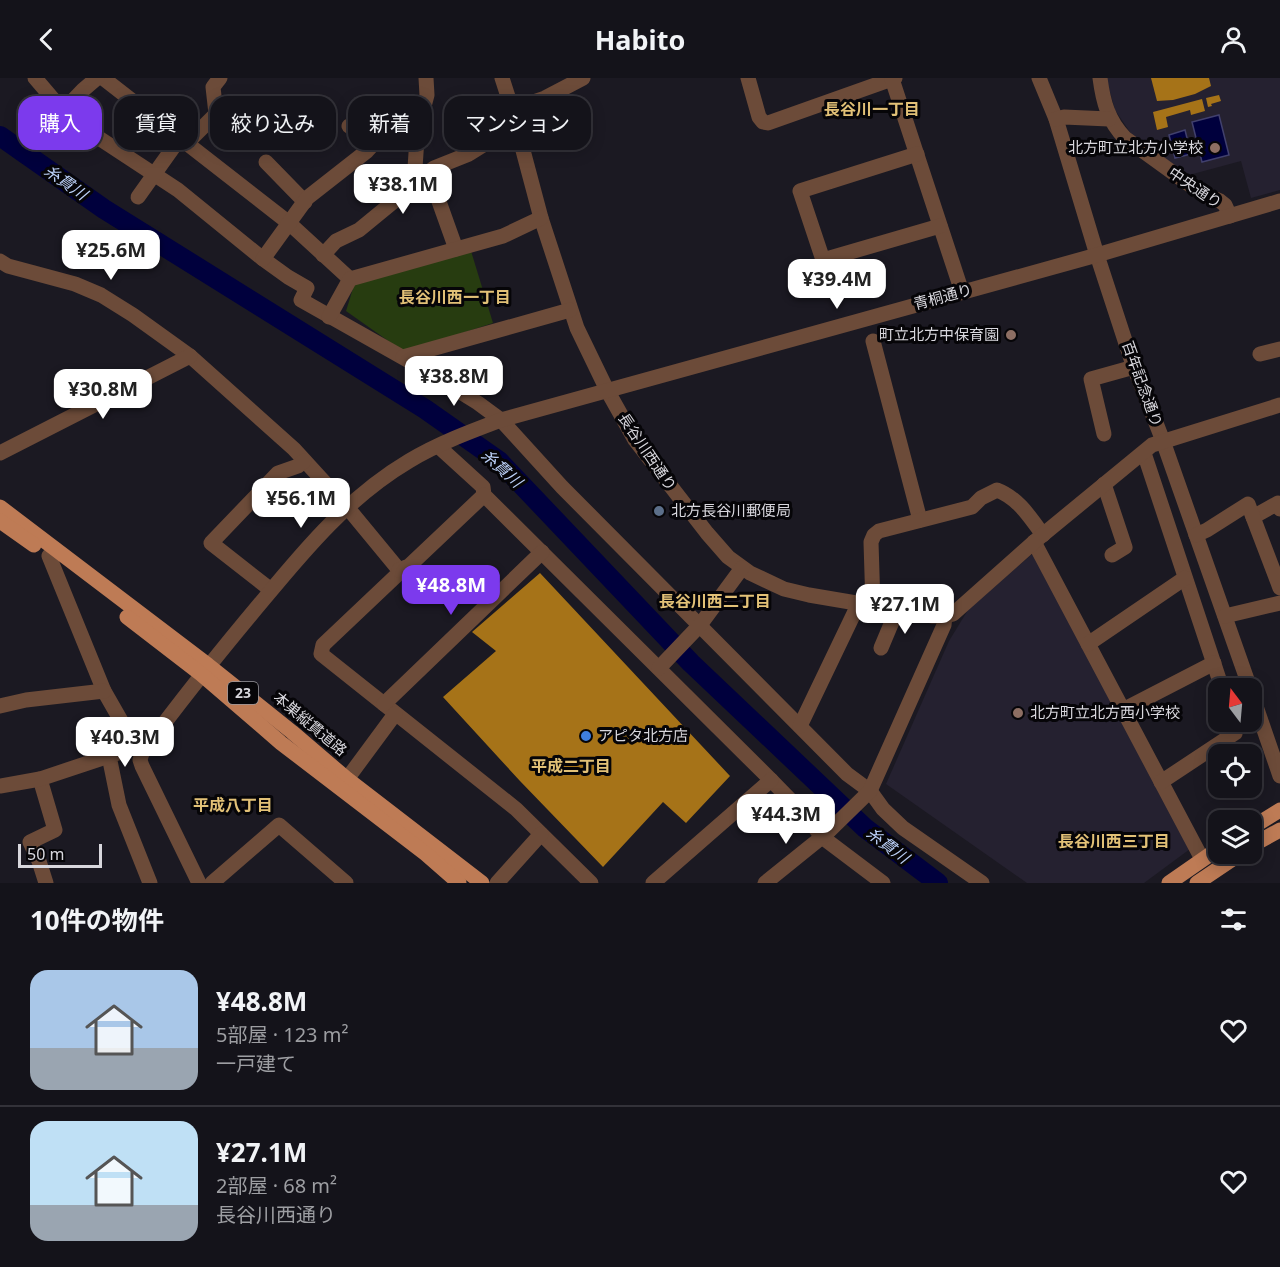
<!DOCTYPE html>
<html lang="ja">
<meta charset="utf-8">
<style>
body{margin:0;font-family:"Noto Sans","Noto Sans JP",sans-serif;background:#212027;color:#f1f3f6;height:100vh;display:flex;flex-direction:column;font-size:22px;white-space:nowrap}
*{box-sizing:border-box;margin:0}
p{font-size:20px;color:#9d9ea2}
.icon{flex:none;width:33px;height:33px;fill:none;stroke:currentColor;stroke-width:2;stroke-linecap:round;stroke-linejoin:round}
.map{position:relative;height:805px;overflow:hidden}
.panel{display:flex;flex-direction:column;background:#14131a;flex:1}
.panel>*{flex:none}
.banner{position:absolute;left:18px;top:18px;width:600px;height:54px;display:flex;gap:12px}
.needle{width:39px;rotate:344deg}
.controls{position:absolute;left:1208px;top:600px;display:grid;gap:12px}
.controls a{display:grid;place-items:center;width:54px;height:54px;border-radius:12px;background:#14131a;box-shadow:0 3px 15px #0003,0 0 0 2px #333239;font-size:30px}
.scale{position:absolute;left:18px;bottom:15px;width:84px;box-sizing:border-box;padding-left:6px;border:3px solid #d8d7dd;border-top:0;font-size:16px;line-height:21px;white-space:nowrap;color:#d8d7dd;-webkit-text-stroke:4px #060508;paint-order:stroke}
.price{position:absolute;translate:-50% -51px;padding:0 14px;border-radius:12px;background:#fff;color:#222;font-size:20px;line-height:39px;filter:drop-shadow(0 2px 3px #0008)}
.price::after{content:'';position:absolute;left:50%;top:36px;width:18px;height:14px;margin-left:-9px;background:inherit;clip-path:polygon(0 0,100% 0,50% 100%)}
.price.on{background:#7c3aed;color:#fff}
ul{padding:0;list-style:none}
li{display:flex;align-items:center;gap:18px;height:150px;padding:0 30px}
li+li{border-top:2px solid #333239}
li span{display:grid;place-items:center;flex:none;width:168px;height:120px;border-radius:18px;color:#555}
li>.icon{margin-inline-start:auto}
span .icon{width:72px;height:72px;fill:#fffc;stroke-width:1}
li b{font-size:26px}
h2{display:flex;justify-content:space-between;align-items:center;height:72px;padding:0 30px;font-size:26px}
.chip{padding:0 21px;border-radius:18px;background:#14131a;box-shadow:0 3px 15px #0003,0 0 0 2px #333239;font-size:21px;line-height:54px}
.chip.on{background:#7c3aed;color:#fff}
header{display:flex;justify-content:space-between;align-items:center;height:78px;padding:0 30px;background:#14131a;font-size:27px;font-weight:700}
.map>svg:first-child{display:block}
.built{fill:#252130}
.green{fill:#273c10}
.water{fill:#00003d;stroke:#41406d;stroke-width:1.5}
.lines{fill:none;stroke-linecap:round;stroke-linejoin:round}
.river{stroke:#00003d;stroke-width:20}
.building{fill:#a67318}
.minor{stroke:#6c4b39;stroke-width:15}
.major{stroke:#be7b55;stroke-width:15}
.education-dot{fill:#8d6e63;stroke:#060508;stroke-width:2}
.service-dot{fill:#5c6f8a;stroke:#060508;stroke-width:2}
.shop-dot{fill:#3f7fe0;stroke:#060508;stroke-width:2}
.labels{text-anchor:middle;stroke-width:6;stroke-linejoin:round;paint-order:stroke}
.shield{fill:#060508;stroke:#99989d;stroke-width:1.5}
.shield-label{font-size:14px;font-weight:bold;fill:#d8d7dd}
.poi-label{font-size:15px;fill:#d8d7dd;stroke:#060508;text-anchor:start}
.street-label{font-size:15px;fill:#d8d7dd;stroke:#060508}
.neighbourhood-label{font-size:16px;font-weight:bold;fill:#e2c177;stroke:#060508}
.water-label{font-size:16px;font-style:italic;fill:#bacff6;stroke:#060508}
</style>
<header><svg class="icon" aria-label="back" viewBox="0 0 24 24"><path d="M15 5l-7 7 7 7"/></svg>Habito<svg class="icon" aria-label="person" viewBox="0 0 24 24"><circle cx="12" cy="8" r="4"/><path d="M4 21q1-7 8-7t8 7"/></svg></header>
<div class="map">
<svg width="1280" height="805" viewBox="0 0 1280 805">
<rect width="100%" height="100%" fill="#1b1922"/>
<g class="built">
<path d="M1106,0h174v112l-29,8 -10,-37 -52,14 -57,-40 -17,-25z"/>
<path d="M1031,477h5l154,294 -46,34h-117l-141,-99 63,-143 19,-31z"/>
</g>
<path class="green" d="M471,173l22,72 -89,29 -58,-41 9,-29z"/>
<g class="water">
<path d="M1219,37l10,40 -27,7 -10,-40z"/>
<path d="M1185,52l6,24 -16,4 -6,-23z"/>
</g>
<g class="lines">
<path class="river" d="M0,58l104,73 321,200 74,52 192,202 174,165 73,55"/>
</g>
<g class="building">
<path d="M1151,0h58l2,8 -16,8 -22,6 -16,1z"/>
<path d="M1219,17l2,6 -10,3 1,2 -4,1 -2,-9z"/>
<path d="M1202,21l3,12 -14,4 -1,-5 -24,7 2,10 -11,3 -4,-18z"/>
<path d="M540,495l190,203 -44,47 -23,-21 -60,65 -83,-86 -77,-84 53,-46 -24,-19z"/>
</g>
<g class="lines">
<g class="minor">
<path d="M35,0l35,41 108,71 85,69 25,18 19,11 -6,12 124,70 53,33 23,17 61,67 285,287 23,17 13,18 20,19 79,55"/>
<path d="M103,0l186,145 61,56"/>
<path d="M502,0l10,31 29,109 36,110 30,62 28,50 72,93 21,24 22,16 34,16 25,6 124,21h12"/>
<path d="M748,0l11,39 4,5 5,1 127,-45"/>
<path d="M1039,0l17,41 41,136 34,104 32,82 87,247"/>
<path d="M1100,0c3,23 8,43 25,60l76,55 19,8 5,4 5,11"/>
<path d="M892,1l70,213"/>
<path d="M512,31l33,-11 38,-20"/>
<path d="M63,33l20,-21 14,-12"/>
<path d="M1056,41l8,-2 45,2"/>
<path d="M349,48l16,-5 26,4h24l5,-4 7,-26 -1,-17"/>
<path d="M187,65l29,-29 -3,-27 7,-9"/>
<path d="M917,76l-117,37 23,69 117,-34"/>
<path d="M266,84l39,40"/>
<path d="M418,93l-3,-3 3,-45"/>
<path d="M425,97l9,-7 35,-14 24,-15 25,-10"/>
<path d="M138,119l42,-59"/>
<path d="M323,177l13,-14 23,-11 39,-32 13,-15 7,-12 13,8 25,70"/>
<path d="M263,181l44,-61 60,-47 24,-26"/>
<path d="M0,183l8,5 67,18 26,11 32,20 57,41 104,93 53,58 52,63 -1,4 -75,71 -2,9 195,155 75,74"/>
<path d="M329,239l21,-38 153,-43 38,-18"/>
<path d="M873,263l47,179"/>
<path d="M1260,276l20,-5"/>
<path d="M403,279l167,-47"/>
<path d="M1104,356l-13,-55 43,-12"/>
<path d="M438,368l45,41 1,8 287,285 33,34 18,23 61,46"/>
<path d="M0,375l190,-97"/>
<path d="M1144,375l78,235"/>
<path d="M1104,406l21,63 -13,8"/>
<path d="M1253,439l25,-14 2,6"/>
<path d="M1196,457l11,-5 41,-26 32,84"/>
<path d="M1034,464l168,317"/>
<path d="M55,471l-6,7 55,135 32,56"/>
<path d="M399,492l10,-4 75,-71"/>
<path d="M271,512l-60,-47 67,-70 20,-7 6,-5"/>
<path d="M873,528l-2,-64 3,-7 5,-4 93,-24 9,-9 16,-8c21,8 33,27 46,45"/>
<path d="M1225,538l55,-13"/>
<path d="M1088,566l97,-66"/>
<path d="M881,570l16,-38"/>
<path d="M659,590l41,-43 42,-57"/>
<path d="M1251,614l29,84"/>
<path d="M384,626l158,-152"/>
<path d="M0,628l26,-6 78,-9"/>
<path d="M1123,632l91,-47"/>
<path d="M800,648l59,-123"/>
<path d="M109,678l10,49 31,78"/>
<path d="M40,701l15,51 -25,12 9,19 7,22"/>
<path d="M347,701l48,-65"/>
<path d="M1161,704l74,-49 -3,-11"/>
<path d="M0,708l40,-7 96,-32 6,6"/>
<path d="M199,805l-57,-117 -2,-6 2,-7c39,-53 80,-104 122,-154 43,-52 86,-103 145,-138 28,-17 60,-29 92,-41l596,-165 183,-54"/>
<path d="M212,805l67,-58 67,58"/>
<path d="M497,805l44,-49"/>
<path d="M653,805l118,-103"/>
<path d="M765,805l62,-50 43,-42 74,-166 1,-9 8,-2 81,-72 118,-97 128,-40"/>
</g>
<g class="major">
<path d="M0,429l208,158 84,67 55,47 135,104"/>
<path d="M0,443l34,24"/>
<path d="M127,539l74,57 80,69 145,111 33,29"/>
<path d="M1251,750l29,-18"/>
<path d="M1251,768l29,-16"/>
<path d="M1169,805l49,-34"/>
<path d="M1197,805l43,-29"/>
</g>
</g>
<g class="education-dot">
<circle cx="1215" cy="70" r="6"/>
<circle cx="1011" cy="257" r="6"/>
<circle cx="1018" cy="635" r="6"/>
</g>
<circle class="service-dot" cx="659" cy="433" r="6"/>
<circle class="shop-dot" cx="586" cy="658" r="6"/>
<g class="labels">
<rect class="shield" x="228" y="604" width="30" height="22" rx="4.5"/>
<g class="shield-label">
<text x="243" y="620">23</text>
</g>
<g class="poi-label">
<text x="1203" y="75" text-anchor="end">北方町立北方小学校</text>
<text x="999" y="262" text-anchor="end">町立北方中保育園</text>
<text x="671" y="438">北方長谷川郵便局</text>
<text x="1030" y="640">北方町立北方西小学校</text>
<text x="598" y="663">アピタ北方店</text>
</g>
<g class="street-label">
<text transform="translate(1195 110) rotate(34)" y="5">中央通り</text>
<text transform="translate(943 219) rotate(-15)" y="5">青桐通り</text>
<text transform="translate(1142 306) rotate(70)" y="5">百年記念通り</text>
<text transform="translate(647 374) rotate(56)" y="5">長谷川西通り</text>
<text transform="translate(310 646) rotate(40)" y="5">本巣縦貫道路</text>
</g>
<g class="neighbourhood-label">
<text x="872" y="37">長谷川一丁目</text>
<text x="455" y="225">長谷川西一丁目</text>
<text x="715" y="529">長谷川西二丁目</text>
<text x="571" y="694">平成二丁目</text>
<text x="233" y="733">平成八丁目</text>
<text x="1114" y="769">長谷川西三丁目</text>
</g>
<g class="water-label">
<text transform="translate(66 104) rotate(35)" y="6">糸貫川</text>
<text transform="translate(502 390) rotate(42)" y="6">糸貫川</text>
<text transform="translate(888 767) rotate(37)" y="6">糸貫川</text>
</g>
</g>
</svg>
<div class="controls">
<a><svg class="needle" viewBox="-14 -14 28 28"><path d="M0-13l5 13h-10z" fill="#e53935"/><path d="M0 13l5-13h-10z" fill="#9d9ea2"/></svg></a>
<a><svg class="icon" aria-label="locate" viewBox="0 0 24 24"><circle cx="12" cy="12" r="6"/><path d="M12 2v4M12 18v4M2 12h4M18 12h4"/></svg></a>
<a><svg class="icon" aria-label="layers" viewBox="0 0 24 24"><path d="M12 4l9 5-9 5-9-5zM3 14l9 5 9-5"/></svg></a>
</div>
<div class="scale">50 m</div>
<b class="price" style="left:403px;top:137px">¥38.1M</b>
<b class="price" style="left:111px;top:203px">¥25.6M</b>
<b class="price" style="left:837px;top:232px">¥39.4M</b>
<b class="price" style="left:454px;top:329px">¥38.8M</b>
<b class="price" style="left:103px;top:342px">¥30.8M</b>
<b class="price" style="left:301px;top:451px">¥56.1M</b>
<b class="price on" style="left:451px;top:538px">¥48.8M</b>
<b class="price" style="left:905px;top:557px">¥27.1M</b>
<b class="price" style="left:125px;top:690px">¥40.3M</b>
<b class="price" style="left:786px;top:767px">¥44.3M</b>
<div class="banner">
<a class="chip on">購入</a>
<a class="chip">賃貸</a>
<a class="chip">絞り込み</a>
<a class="chip">新着</a>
<a class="chip">マンション</a>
</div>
</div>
<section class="panel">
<h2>10件の物件<svg class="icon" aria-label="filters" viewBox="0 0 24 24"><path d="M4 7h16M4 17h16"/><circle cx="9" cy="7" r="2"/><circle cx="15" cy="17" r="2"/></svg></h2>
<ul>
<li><span style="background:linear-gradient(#a9c7e8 65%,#9aa5b1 0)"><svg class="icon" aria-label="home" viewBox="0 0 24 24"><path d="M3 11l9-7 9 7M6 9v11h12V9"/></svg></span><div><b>¥48.8M</b><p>5部屋 · 123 m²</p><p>一戸建て</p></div><svg class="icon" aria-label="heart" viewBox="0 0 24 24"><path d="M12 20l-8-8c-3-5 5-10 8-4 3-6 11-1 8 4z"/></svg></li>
<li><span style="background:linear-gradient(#bfe0f5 70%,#9aa5b1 0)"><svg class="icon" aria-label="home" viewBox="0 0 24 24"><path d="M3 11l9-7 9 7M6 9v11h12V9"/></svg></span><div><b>¥27.1M</b><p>2部屋 · 68 m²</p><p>長谷川西通り</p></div><svg class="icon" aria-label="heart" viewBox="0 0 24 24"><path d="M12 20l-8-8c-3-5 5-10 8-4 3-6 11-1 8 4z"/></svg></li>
</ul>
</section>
